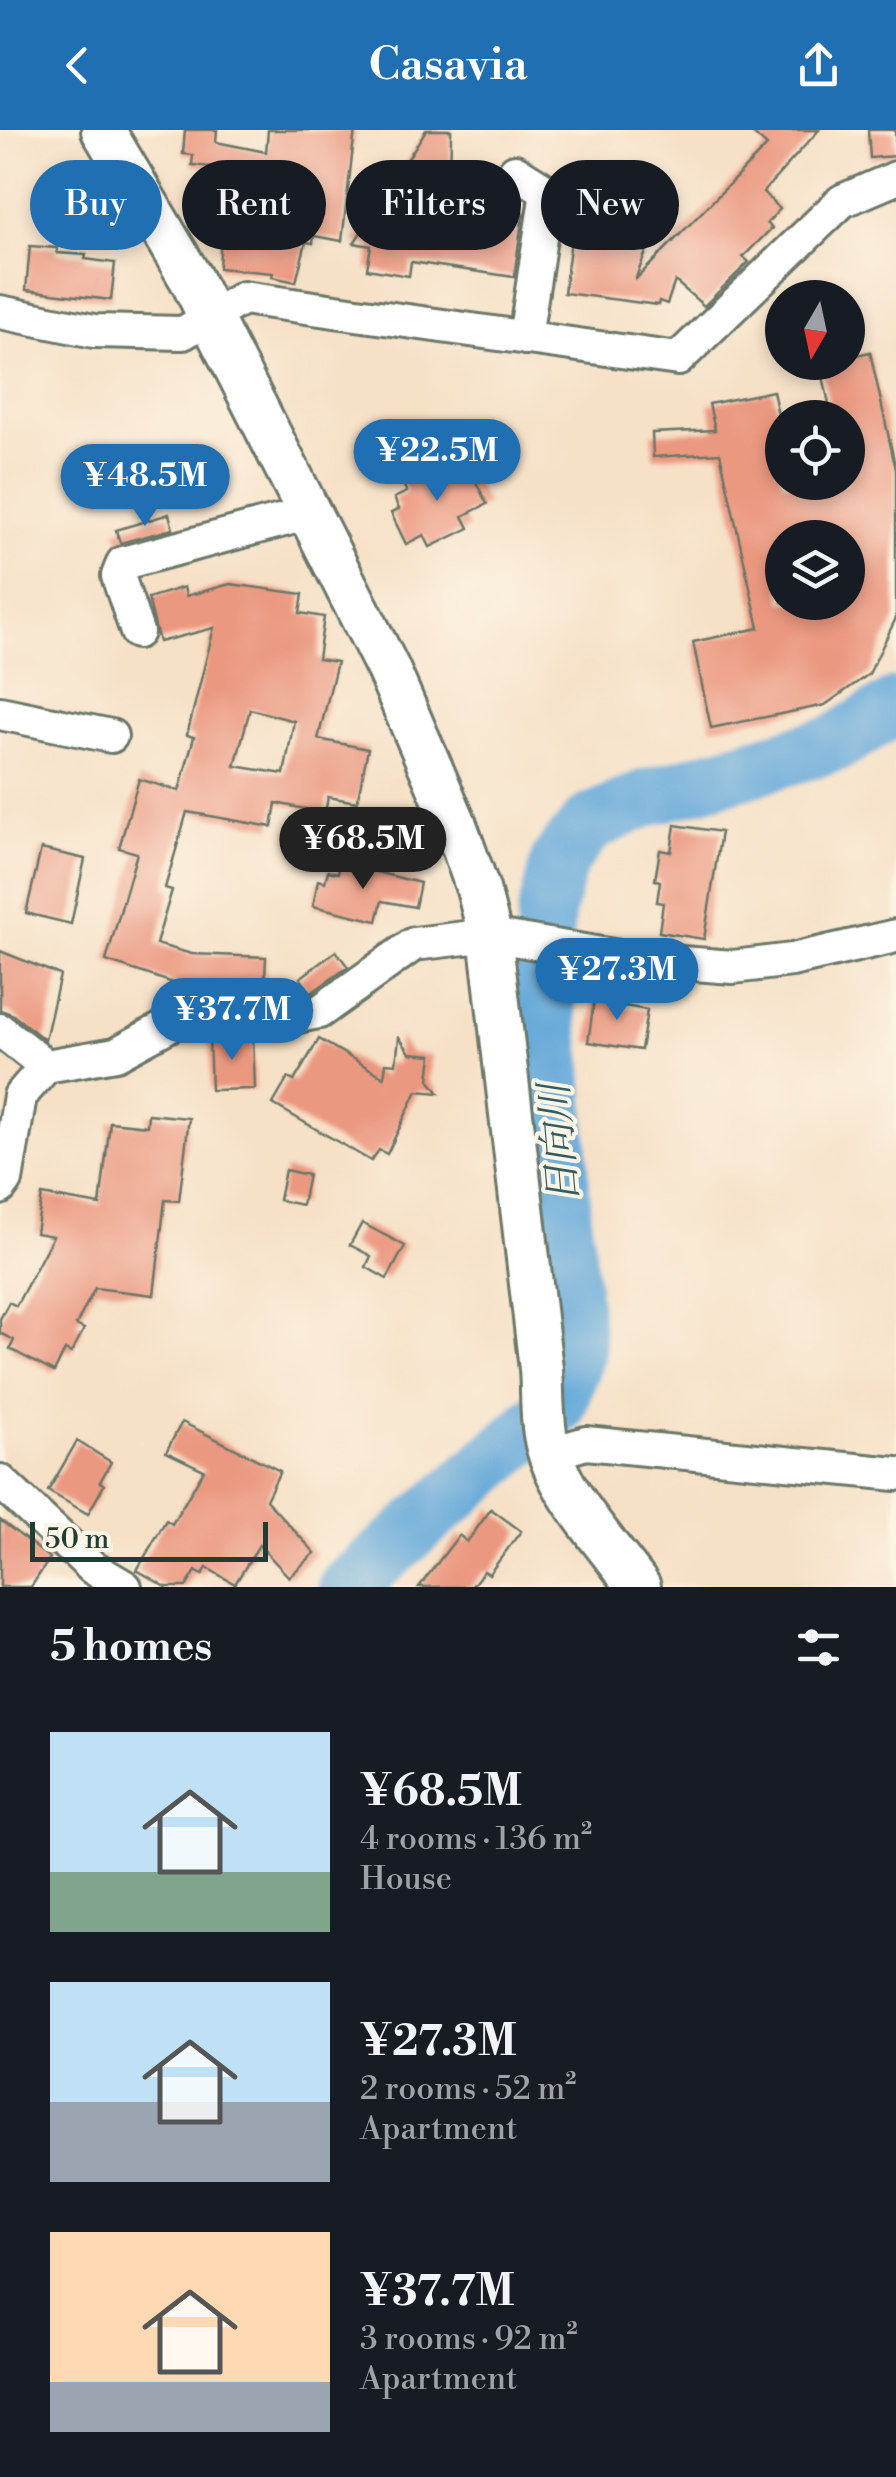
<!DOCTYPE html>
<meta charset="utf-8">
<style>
body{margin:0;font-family:"Libre Bodoni","Noto Serif JP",serif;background:#242831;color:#f1f3f6;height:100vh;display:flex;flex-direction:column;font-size:38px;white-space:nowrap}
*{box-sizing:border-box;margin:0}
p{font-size:32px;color:#9ea1a6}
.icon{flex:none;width:55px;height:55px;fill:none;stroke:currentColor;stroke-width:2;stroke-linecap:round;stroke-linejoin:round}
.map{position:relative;height:1457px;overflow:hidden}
.panel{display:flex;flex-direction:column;background:#171b24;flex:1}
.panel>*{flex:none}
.banner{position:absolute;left:30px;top:30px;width:838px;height:90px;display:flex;gap:20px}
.needle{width:65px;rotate:189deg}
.tools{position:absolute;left:765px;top:150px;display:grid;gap:20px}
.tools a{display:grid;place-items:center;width:100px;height:100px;border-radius:50%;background:#171b24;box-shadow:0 5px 15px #0003;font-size:50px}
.scale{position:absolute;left:30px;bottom:25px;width:238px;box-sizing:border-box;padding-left:10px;border:5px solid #1f3d34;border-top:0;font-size:28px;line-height:35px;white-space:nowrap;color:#1f3d34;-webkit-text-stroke:8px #fcf5e5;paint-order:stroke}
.price{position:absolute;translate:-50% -85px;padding:0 22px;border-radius:35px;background:#1f6fb2;color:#fff;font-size:32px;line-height:65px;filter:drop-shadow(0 2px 5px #0008)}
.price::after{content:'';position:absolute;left:50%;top:60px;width:30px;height:22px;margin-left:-15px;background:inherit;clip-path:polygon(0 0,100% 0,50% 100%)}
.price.on{background:#222;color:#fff}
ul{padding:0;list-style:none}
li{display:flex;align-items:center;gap:30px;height:250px;padding:0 50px}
li span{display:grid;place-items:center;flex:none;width:280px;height:200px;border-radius:0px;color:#555}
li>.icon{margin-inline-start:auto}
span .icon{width:120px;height:120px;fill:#fffc;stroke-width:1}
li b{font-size:42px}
h2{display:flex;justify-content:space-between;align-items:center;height:120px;padding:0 50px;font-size:42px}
.tag{padding:0 35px;border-radius:45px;background:#171b24;box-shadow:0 5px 15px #0003;font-size:35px;line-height:90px}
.tag.on{background:#1f6fb2;color:#fff}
header{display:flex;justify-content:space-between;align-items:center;height:130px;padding:0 50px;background:#1f6fb2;color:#fff;font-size:45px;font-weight:600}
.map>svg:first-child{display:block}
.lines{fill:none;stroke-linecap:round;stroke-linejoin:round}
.river{stroke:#63a8d9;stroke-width:58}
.building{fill:#eb9880;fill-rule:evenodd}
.minor-casing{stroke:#6a7667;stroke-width:38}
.tertiary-casing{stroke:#6a7667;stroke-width:48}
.minor{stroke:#fff;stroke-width:32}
.tertiary{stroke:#fff;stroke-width:42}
.labels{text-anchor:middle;stroke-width:8;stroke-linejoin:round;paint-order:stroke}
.water-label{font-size:40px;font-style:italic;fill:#335d66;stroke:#fcf5e5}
</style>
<header><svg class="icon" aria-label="back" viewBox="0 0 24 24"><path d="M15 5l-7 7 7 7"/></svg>Casavia<svg class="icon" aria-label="share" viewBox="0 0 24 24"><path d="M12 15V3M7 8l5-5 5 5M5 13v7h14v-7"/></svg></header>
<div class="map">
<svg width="896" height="1457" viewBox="0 0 896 1457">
<rect width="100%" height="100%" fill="#fcf5e5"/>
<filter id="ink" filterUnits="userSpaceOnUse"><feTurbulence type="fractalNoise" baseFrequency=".01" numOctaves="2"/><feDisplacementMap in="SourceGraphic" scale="20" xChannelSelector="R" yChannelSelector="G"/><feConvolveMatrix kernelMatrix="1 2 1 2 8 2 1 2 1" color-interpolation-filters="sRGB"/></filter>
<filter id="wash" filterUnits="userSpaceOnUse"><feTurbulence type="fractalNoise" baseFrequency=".0048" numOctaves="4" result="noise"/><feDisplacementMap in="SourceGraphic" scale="40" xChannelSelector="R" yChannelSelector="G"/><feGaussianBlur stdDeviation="2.25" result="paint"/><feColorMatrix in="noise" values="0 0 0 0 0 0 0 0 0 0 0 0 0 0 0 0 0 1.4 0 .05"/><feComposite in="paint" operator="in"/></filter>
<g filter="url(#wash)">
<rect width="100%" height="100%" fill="#f6e0c6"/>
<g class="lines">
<path class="river" d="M347,1457l210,-181 20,-55 -14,-128 -9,-159 -12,-94 4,-57 14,-54 30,-36 56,-25 190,-55 60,-37"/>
</g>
<g id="blocks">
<g class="building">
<path d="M185,0h32l-1,12 50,10 2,-22h87l-13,111 -28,-5 -1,7 -7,-1 -10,40 -24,-5 1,-4 -54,-5 3,-50 9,-49 -39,-4 1,-10 -10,-1z"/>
<path d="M426,0h25l-1,71 73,13 -9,63 -103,-15 -2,14 -42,-7 4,-23 -17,-3z"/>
<path d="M749,0h70l-56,62 17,17 -13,14 5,5 -29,29 6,5 -45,44 -29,-25 -8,23 -8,-3 -1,4 -94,-12 14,-106 73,-12 22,9 -38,96 132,-134z"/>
<path d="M868,0h27l1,26 -26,2z"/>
<path d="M30,116l27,2v5l29,2 -1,4 30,4 -4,37 -85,-10z"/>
<path d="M870,222l26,118v148l-27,56 -44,31 -114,23 -18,-86 66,-14 -39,-175 -67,4 -1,-24 63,-3 -6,-26 64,-13 9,43v48h66v-64h-16l-12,-56h28v-5zM782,408h66v64h-66z"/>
<path d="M466,332l21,42 -24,12 6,12 -39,19 -6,-12 -18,9 -15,-31 8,-4 -5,-11 13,-6 -6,-12 27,-13 6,11z"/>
<path d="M169,384l4,15 -53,14 -4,-13z"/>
<path d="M230,454l73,10 -3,19 24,4 -6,42 19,3 -19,77 50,10 -11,53 -29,-5 -3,16 -49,-10 -4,24 -85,-15 -22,76 7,2 -16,54 36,10 74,3 -2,40 -73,-1 1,-7 -86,-28 31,-108 -18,-5 20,-69 40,12 15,-54 -7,-2 27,-107 -55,14 -11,-44 36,-11 2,9zM250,579l44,12 -10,53 -49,-8z"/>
<path d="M675,695l46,7 -17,107 -45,-7 4,-29 -6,-1 3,-21 -5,-1 5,-30 11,2z"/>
<path d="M41,719l44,10 -14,65 -45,-11z"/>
<path d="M340,733l80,20 -5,24 -33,-6 -5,20 -64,-15 5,-26 7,2 3,-11 10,2z"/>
<path d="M0,821l60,24 -15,65 -33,-26 -12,-4z"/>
<path d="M336,821l12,16 -37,26 -11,-15z"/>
<path d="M595,864l30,4 -1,8 23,4 -6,40 -53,-8z"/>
<path d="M209,906l44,1 2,52 -44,1z"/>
<path d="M399,907l11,16 22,2 -3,25 10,13 -22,-2 -30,63 -8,-4 -8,11 -98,-57 15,-26 6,3 25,-42 65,38 2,-14 10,1z"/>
<path d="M148,984l41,4 -10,83 -14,-1 -11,95 -59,-7 -19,37 8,4 -13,24 -6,-3 -11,22 -44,-23 4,-9 -14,-7v-14l9,-17 7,4 37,-70 -17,-3 6,-38 58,10 10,-83 37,4z"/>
<path d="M285,1040l23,5 -6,30 -23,-5z"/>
<path d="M362,1093l43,23 -18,33 -21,-12 5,-11 -21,-11z"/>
<path d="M182,1292l98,49 -14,29 49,53 -26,24 -30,-32 -24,39 -28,-16 -5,7 -6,-4 -10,16h-20l-29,-17 29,-50 6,4 32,-54 -38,-18z"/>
<path d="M77,1311l34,21 -11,20 4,3 -16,29 -40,-23z"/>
<path d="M491,1379l30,22 -32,43 -5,-3 -13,16h-52l40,-52 8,7z"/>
<path d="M0,1390l50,38 -19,29h-31z"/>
</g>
</g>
</g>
<g filter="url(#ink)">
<use href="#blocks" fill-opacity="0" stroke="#6a7667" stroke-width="2.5"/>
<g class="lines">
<g class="minor-casing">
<g id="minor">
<path d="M515,41l32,20 -22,147"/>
<path d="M0,182l94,19 89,2 60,-35 435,61 164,-158 54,-23"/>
<path d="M137,502l-19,-56 5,-13 187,-50"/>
<path d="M0,583l111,23"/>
<path d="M0,900l46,36"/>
<path d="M0,1058l6,-8 14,-84 26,-30 70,-12 70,-38 106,1 27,-5 95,-68 76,-9 141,24 102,8 59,-7 104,-24"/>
<path d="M549,1324l37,-11 310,31"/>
<path d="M0,1351l93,87 32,19"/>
</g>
</g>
<g class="tertiary-casing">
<path id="tertiary" d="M103,0l88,149 197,390 66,153 24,67 12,46 51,434c2,26 0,55 7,79 13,47 62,100 91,139"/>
</g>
<use href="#minor" class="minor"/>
<use href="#tertiary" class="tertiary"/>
</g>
</g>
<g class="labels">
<g class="water-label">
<text transform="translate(558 1014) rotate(-95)" y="14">日向川</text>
</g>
</g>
</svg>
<div class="tools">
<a><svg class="needle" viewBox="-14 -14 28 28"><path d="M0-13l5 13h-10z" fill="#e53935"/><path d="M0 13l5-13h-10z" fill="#9ea1a6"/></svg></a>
<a><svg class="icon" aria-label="locate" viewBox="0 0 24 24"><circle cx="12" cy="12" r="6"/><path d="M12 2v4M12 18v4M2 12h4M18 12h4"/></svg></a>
<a><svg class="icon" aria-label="layers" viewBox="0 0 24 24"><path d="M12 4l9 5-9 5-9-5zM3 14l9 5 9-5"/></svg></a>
</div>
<div class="scale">50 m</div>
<b class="price" style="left:437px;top:374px">¥22.5M</b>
<b class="price" style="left:145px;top:399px">¥48.5M</b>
<b class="price on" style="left:363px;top:762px">¥68.5M</b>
<b class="price" style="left:617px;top:893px">¥27.3M</b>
<b class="price" style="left:232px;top:933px">¥37.7M</b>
<div class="banner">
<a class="tag on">Buy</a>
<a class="tag">Rent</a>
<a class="tag">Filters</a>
<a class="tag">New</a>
</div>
</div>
<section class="panel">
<h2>5 homes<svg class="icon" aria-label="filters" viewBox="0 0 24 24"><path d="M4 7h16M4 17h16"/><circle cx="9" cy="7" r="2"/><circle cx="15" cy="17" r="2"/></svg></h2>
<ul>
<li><span style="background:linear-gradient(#bfe0f5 70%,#7fa58c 0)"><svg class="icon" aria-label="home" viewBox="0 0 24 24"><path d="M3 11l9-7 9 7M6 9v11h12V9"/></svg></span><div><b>¥68.5M</b><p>4 rooms · 136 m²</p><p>House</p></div></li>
<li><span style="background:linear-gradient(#bfe0f5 60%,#9aa5b1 0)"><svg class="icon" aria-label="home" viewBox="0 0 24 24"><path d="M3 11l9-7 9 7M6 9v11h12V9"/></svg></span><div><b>¥27.3M</b><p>2 rooms · 52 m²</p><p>Apartment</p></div></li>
<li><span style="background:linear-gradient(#ffd9b3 75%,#9aa5b1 0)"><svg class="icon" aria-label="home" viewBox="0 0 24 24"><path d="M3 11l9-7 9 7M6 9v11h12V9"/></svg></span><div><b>¥37.7M</b><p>3 rooms · 92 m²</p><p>Apartment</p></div></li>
</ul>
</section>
